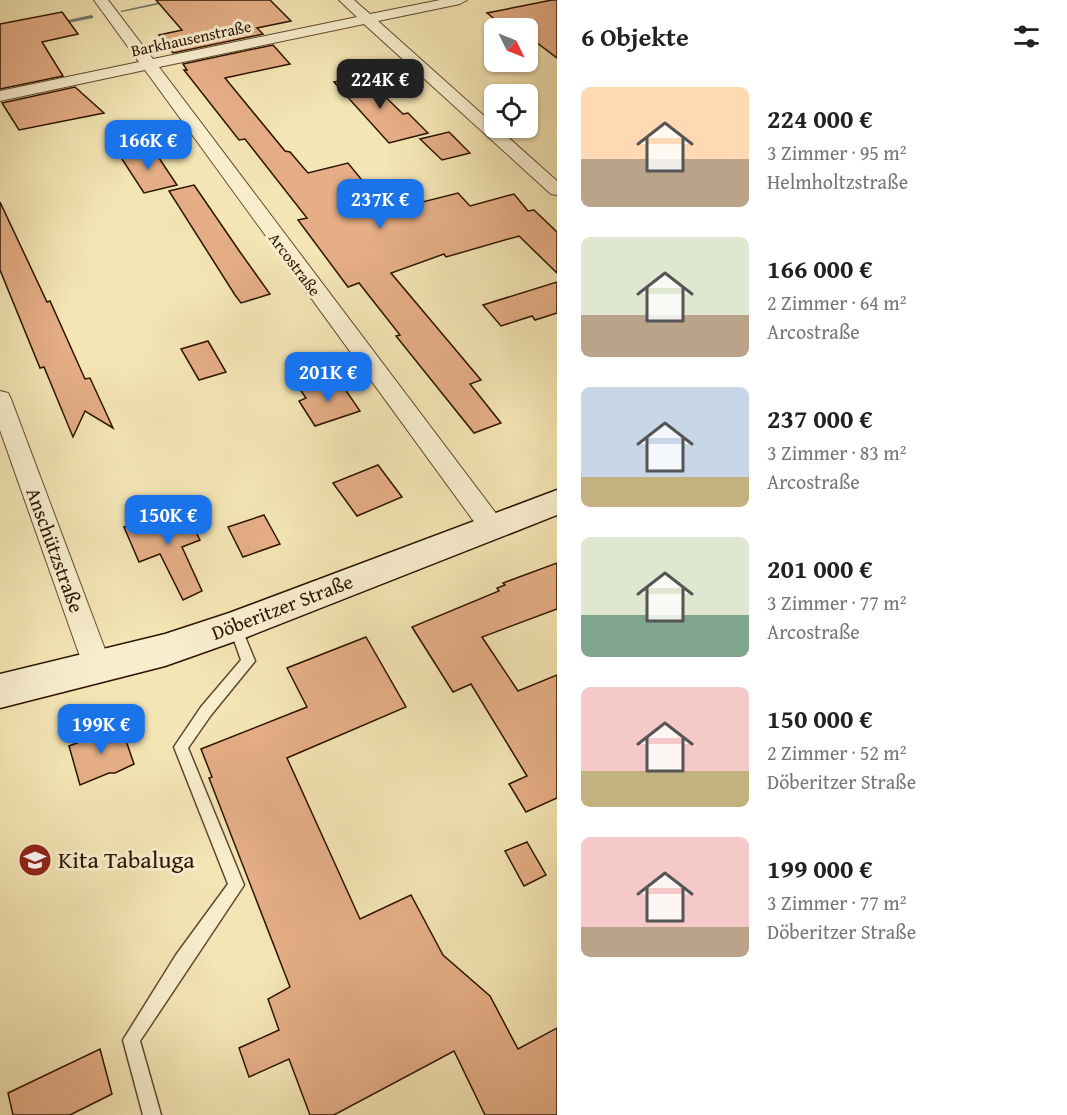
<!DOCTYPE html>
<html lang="de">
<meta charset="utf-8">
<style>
body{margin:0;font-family:"Gentium Book Plus",serif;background:#f6f6f6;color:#222;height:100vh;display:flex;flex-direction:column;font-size:22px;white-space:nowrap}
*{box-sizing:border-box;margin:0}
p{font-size:20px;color:#767676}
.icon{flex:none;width:33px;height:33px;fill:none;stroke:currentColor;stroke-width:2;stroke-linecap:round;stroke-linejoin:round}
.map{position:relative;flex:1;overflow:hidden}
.side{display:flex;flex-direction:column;background:#fff;width:510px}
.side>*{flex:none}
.needle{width:39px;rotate:133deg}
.buttons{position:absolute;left:484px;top:18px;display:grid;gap:12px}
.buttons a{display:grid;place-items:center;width:54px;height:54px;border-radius:9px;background:#fff;box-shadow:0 2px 4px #0004;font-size:30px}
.price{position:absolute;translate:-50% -51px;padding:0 14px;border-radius:12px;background:#1a73e8;color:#fff;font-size:20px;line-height:39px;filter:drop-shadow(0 2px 3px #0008)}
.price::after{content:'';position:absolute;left:50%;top:36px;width:18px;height:14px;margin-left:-9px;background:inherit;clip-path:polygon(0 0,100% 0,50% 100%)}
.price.selected{background:#222;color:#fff}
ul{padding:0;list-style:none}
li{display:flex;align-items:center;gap:18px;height:150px;padding:0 24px}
li span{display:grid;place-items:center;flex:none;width:168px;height:120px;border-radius:9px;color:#555}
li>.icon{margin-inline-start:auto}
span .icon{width:72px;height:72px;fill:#fffc;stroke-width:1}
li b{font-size:26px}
h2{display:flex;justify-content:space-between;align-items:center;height:72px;padding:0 24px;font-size:26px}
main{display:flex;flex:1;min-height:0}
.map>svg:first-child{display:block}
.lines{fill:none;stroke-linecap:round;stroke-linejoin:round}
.stream{fill:#707a6b;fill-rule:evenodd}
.building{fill:#e5ae86;stroke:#2d1300;stroke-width:1.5}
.lane-casing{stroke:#5f482d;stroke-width:3}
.street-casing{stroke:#5f482d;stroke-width:2}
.secondary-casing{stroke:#2d1300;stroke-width:3}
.lane{fill:#f8eece;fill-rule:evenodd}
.street{fill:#f8eece;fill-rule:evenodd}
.secondary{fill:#f8eece;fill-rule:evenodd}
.labels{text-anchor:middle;stroke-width:6;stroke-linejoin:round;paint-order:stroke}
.far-street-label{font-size:16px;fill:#2d1300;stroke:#f8eece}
.street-label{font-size:20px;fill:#2d1300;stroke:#f8eece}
.near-poi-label{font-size:24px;fill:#2d1300;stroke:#f8eece;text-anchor:start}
</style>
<main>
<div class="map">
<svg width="557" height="1115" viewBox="0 0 557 1115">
<rect width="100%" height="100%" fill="#f4e5b4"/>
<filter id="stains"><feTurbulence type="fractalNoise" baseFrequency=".00333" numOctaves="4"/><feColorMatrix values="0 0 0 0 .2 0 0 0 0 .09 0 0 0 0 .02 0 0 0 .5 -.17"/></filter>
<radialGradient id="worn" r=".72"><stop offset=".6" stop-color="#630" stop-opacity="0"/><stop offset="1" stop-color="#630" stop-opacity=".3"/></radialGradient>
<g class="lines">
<g class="stream">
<path d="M170,0h10l-58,12 -2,-1z"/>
<path d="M91,15l2,1v2l-35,7 -3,-2z"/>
</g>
</g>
<g class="building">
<path d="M156,0h114l21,21 -34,7 6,6 -90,19 -14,-18 23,-5z"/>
<path d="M552,0h5v58l-29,-22v-8h-22l-19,-15z"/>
<path d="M62,12l16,22 -36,8 21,34 -63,13v-65z"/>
<path d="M273,45l17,19 -65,14 60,73 5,1 18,21 40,-10 39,48 71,-18 12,13 44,-12 14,17 6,-1 23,22v41l-38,-37 -73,21 -2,-3 -53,19 90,107 -11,4 31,39 -27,10 -78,-97 4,-1 -41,-52 -11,4 -50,-67 9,-2 -62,-79 -6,1 -55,-70h3l-4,-6z"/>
<path d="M364,76l39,38 5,-1 20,20 -39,10 -55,-61z"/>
<path d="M75,87l29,26 -85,17 -17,-27z"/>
<path d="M449,132l21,21 -28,7 -22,-21z"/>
<path d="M153,149l24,36 -33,8 -24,-37z"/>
<path d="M194,185l46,67 30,42 -29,9 -6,-8 -66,-104z"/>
<path d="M0,202l47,100 3,-1 35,78 5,-1 23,50 -28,-17 -12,26 -29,-70 -4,1 -40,-98z"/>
<path d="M557,282v31l-22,7 -3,-4 -31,10 -18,-21z"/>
<path d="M208,341l18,31 -27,8 -18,-31z"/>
<path d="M338,379l22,32 -45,15 -16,-25 7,-3 -5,-7z"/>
<path d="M378,465l24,32 -45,19 -24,-33z"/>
<path d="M183,506l17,34 -18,7 20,44 -19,9 -23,-46 -21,8 -15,-35z"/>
<path d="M264,515l16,29 -37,13 -15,-30z"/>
<path d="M557,563v46l-75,28 36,54 39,-16v123l-31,14 -17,-28 18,-8 -56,-92 -18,8 -41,-65 87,-36 -2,-3 8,-3 -2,-2z"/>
<path d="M366,637l40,70 -119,51 73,161 51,-24 32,60 47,41 28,53 39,-21v87h-72l-31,-64 -120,64h-24l-21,-56 -40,18 -10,-29 40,-18 -11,-31 22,-12 -81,-209 3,-1 -11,-28 106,-42 -20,-39z"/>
<path d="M121,726l13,38 -19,9h-6l-29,12 -11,-39z"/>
<path d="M527,842l19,33 -22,11 -19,-35z"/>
<path d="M100,1049l12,45 -42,21h-57l-5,-22z"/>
</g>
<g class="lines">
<g class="lane-casing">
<path id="lane" d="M235,621l4,1 16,39 -44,54 -23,33 56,137 -104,156 21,74h-18l-20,-75 53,-85 52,-71 -54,-137 27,-40 40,-47 -12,-34 2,-4z"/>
</g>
<g class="street-casing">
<g id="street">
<path d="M94,0h14l45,59 204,-42 -18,-17h15l16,14 70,-14h27l-7,4 -82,17 179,160v14l-6,-1 -187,-170 -205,43 342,453 3,7 -3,7 -9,3 -9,-3 -338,-464 -145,31v-10l139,-29z"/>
<path d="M0,391l8,2 3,6 101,269 -4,9 -10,3 -10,-3 -4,-9 -84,-238z"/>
</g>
</g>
<g class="secondary-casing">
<path id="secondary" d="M557,490v25l-310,122 -82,29 -165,42v-34l165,-40 64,-21z"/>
</g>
<use href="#lane" class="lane"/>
<use href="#street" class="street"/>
<use href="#secondary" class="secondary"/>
</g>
<defs>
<g id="school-disc" transform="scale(1.725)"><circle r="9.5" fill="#8f2418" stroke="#f8eece"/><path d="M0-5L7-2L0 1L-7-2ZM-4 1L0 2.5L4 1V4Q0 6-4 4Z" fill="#fff"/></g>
</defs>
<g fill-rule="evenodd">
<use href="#school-disc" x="35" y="860"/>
</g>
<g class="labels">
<g class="far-street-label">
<text transform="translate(191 38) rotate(-12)" y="6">Barkhausenstraße</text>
<text transform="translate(295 264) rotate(53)" y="6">Arcostraße</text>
</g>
<g class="street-label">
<text transform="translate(55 550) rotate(70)" y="7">Anschützstraße</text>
<text transform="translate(282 607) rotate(-21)" y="7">Döberitzer Straße</text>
</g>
<g class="near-poi-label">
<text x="58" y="868">Kita Tabaluga</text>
</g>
</g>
<rect width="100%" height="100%" filter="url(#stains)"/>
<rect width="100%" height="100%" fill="url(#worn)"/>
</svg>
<div class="buttons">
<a><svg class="needle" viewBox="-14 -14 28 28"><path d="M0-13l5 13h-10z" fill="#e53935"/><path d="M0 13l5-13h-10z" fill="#767676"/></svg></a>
<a><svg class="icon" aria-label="locate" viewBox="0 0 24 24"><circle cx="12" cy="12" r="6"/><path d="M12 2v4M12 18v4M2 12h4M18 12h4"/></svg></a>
</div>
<b class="price selected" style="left:380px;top:110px">224K €</b>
<b class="price" style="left:148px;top:171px">166K €</b>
<b class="price" style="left:380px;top:230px">237K €</b>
<b class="price" style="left:328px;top:403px">201K €</b>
<b class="price" style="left:168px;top:546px">150K €</b>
<b class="price" style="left:101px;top:755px">199K €</b>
</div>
<section class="side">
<h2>6 Objekte<svg class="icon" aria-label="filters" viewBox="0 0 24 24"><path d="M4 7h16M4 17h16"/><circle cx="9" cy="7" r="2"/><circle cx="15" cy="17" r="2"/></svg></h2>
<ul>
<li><span style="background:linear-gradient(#ffd9b3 60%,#b9a48a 0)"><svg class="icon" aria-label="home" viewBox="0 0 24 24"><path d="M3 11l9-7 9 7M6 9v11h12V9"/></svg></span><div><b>224 000 €</b><p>3 Zimmer · 95 m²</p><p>Helmholtzstraße</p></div></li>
<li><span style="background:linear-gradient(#dfe7d0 65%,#b9a48a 0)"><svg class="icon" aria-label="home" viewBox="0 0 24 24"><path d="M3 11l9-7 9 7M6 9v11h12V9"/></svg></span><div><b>166 000 €</b><p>2 Zimmer · 64 m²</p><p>Arcostraße</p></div></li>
<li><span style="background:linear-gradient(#c9d6e8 75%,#c2b280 0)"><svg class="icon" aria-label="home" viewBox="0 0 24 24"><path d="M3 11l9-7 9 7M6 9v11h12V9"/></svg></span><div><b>237 000 €</b><p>3 Zimmer · 83 m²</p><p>Arcostraße</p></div></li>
<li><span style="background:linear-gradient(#dfe7d0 65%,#7fa58c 0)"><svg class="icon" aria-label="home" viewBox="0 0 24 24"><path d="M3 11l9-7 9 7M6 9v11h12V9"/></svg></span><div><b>201 000 €</b><p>3 Zimmer · 77 m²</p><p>Arcostraße</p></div></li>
<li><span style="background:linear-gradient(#f6c9c9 70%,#c2b280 0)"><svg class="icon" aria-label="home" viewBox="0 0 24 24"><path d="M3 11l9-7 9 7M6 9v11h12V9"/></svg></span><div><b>150 000 €</b><p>2 Zimmer · 52 m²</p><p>Döberitzer Straße</p></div></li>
<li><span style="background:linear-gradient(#f6c9c9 75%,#b9a48a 0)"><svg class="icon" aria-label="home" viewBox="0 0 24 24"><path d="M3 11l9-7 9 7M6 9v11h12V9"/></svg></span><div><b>199 000 €</b><p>3 Zimmer · 77 m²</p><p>Döberitzer Straße</p></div></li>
</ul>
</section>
</main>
